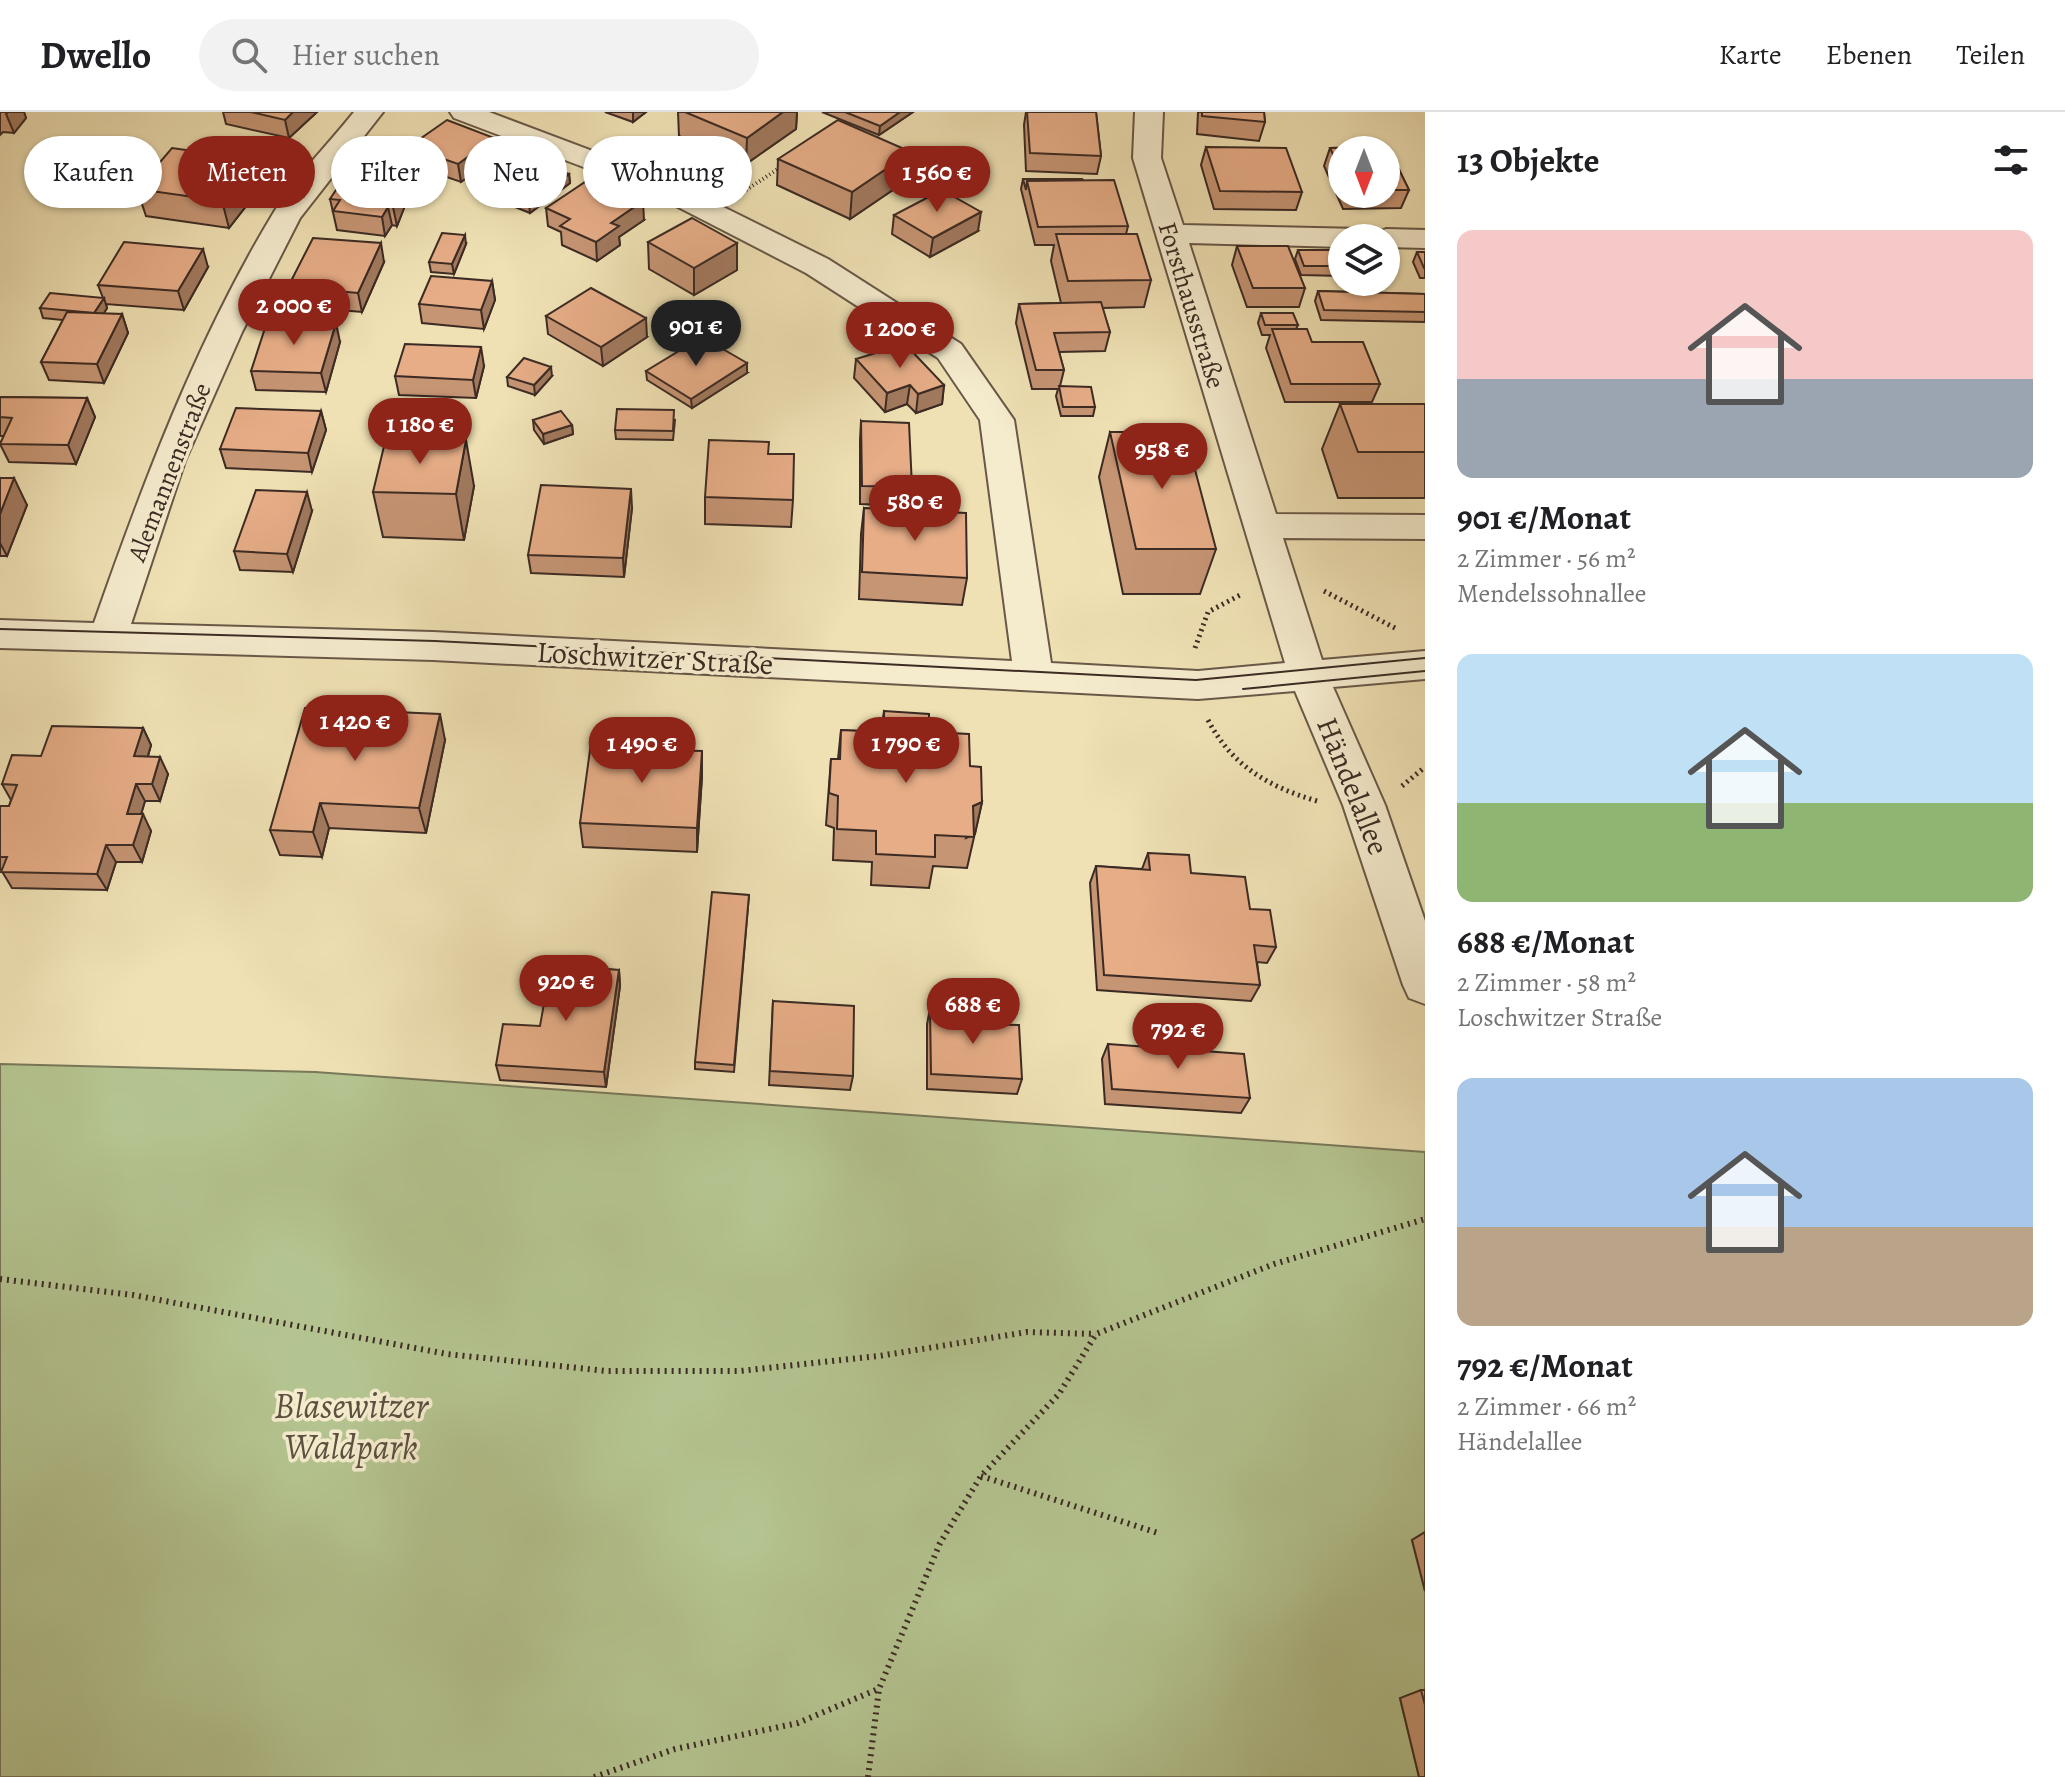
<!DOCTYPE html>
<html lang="de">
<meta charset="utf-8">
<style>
body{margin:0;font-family:Alegreya,serif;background:#f2f2f2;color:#202124;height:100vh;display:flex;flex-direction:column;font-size:30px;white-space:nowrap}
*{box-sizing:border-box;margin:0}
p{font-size:26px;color:#757577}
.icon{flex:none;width:44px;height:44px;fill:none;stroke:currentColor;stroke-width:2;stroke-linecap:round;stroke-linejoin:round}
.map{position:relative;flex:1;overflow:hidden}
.sheet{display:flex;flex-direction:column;background:#fff;width:640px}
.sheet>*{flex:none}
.hud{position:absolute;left:24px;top:24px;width:760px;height:72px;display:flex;gap:16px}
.needle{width:52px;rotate:180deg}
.fabs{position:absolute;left:1328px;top:24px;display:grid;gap:16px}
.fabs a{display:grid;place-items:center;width:72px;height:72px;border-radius:50%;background:#fff;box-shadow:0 2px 6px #0004;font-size:40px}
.price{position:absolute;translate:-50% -68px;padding:0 18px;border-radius:28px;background:#8f2418;color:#fff;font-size:26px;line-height:52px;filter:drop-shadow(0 2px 4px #0008)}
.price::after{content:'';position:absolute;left:50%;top:48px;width:24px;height:18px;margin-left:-12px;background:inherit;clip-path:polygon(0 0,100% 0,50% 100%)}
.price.current{background:#222;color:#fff}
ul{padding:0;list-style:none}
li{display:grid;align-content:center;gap:16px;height:424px;padding:0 32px}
li span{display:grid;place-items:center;height:248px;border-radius:16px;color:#555}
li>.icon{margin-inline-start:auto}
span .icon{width:144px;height:144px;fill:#fffc;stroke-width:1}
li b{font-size:34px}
h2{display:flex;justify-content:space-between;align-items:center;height:96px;padding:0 32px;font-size:34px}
.tag{padding:0 28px;border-radius:36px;background:#fff;box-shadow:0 2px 6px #0004;font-size:28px;line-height:72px}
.tag.current{background:#8f2418;color:#fff}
header{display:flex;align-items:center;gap:48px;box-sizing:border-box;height:112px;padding:0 40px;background:#fff;border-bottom:2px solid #e0e0e0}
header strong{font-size:38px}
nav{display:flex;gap:44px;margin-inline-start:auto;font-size:28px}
.search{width:560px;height:72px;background:#f2f2f2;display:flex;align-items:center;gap:20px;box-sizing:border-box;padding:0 28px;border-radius:44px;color:#757577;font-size:30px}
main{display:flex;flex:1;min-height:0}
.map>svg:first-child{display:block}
.green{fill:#b4c490;stroke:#78785a;stroke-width:2}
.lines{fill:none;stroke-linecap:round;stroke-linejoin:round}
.minor-casing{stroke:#695848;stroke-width:4}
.path-far2{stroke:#3c2b24;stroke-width:4;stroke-dasharray:1 3;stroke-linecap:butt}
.path-far1{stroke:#3c2b24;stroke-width:5;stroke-dasharray:2 4;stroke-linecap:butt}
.path{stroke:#3c2b24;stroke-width:6;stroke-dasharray:2 5;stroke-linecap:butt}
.minor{fill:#f5ecce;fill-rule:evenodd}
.tram{stroke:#3c2b24;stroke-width:2}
.wall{fill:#c69574;stroke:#3c2b24;stroke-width:2;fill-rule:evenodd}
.shaded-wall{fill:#a1795e;stroke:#3c2b24;stroke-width:2}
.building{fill:#e6ad87;stroke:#3c2b24;stroke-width:2}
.labels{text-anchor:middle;stroke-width:7;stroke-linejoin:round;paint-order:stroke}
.far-street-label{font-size:26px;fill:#3c2b24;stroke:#f5ecce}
.street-label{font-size:30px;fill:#3c2b24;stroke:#f5ecce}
.near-park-label{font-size:36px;font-style:italic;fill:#5a513f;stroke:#f5ecce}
</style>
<header>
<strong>Dwello</strong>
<div class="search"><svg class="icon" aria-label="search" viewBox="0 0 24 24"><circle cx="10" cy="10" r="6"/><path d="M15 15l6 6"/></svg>Hier suchen</div>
<nav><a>Karte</a><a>Ebenen</a><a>Teilen</a></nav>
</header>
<main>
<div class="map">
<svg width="1425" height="1665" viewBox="0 0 1425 1665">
<rect width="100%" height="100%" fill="#efe1b4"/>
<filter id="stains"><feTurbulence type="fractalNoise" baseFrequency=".0025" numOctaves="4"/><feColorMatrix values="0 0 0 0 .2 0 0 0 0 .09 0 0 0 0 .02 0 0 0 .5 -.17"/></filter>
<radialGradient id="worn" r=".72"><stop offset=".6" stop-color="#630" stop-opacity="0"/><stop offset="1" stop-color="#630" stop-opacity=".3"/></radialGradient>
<path class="green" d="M0,952l315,8 1110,80v388l-13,1 13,50v106l-25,2 19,78h-1419z"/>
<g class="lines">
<g class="minor-casing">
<path id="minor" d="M354,0h29l-83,106 -58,114 -57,129 -54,163 302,8 579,29 -32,-241 -42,-62 -132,-85 -159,-82 -193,-73 -4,-6h39l178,67 161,80 133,85 53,76 37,243 147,8 87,-8 -152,-505 2,-46h28l-2,46 22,67 179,4 12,5 12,-5 39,1v18l-39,-1v-9h-44v9l-153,-4 87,271 149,1v24l-142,-1 39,122 103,-9v28l-92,8 52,118 40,116v83l-16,-6 -6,-13 -60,-180 -48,-114 -97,8 -765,-39 -433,-12v-28l94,3c49,-140 101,-279 177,-406 22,-38 56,-71 83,-105z"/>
</g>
<path class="path-far2" d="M746,78l35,-23"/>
<g class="path-far1">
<path d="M1324,479l73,38"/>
<path d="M1195,536l13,-36 34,-18"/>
<path d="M1208,608c24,46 61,67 109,81"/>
<path d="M1402,674l23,-19"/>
</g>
<g class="path">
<path d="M0,1167l133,16 314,59 159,17h134l139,-15 148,-24 69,2"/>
<path d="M981,1364l177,57"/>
<path d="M594,1665l81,-28 123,-26 80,-34"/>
<path d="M868,1665l11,-88 61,-146 41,-67 78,-82 37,-60 178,-70 151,-45"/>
</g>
<use href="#minor" class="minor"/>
<g class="tram">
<path d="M0,517l435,12 761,39 229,-22"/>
<path d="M1243,577l182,-18"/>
</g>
</g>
<g class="wall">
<path d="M0,0h24l2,6 -12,15 -11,-1 -3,3z"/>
<path d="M223,0h94l-28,26 -63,-14z"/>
<path d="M605,0h41l-13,10z"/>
<path d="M678,0h119l-1,17 -50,35 -67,-28z"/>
<path d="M822,0h91l-34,23z"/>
<path d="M1026,0h70l5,44 -4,18 -71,-3 -2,-46z"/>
<path d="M1198,0h66l1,10 -6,19 -62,-7z"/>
<path d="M494,26l2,18 -35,26 -14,-5 -4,3 -30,-16 -3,-18z"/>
<path d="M1206,35l96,45 -6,18 -82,-1 -13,-44z"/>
<path d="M1388,35l21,43 -8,18 -58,1 -19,-43 6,-18zM1342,38h44v44h-44z"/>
<path d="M911,40l-2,27 -59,40 -73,-34 1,-26z"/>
<path d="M569,62l1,9 -40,30 -47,-19 -2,-9z"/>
<path d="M1023,67l60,1 45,46 -2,8 25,46 -7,27 -42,1 8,24 -5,19 -46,1 5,18 -4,16 35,21 -2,9h-32l-5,-20 2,-7h-26l-16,-66 3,-19 42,-1 -10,-42 3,-16h-19l-14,-56z"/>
<path d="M405,68l3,18 -11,28 -5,-1 -7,11 -48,-6 -7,-31 20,-14z"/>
<path d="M261,75l-32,41 -83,-12 -9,-27z"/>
<path d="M546,96l98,12 -25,17 1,8 -23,16 -35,-16 -1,-13 -13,-6z"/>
<path d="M894,103l84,16 -48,26 -38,-23z"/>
<path d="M648,130l89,1v27l-43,25 -45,-26z"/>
<path d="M466,132l-12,30 -23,-2 -2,-10z"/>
<path d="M1237,134l68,42 -6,19h-52l-15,-42z"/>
<path d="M1298,138h44v26l-41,-1 -6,-16z"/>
<path d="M1417,140h8v26h-5l-7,-16z"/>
<path d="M1386,142l5,13 -4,10h-1z"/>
<path d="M384,150l-22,50 -69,-6 -5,-19z"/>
<path d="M208,155l-24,43 -78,-6 1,4 -4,6h19l6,19 -24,50 -55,-3 -8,-18 22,-42 -20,-2 -3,-10 63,-10 -5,-13z"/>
<path d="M492,169l3,19 -11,29 -62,-6 -3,-19z"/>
<path d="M1318,179l107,3v28l-104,-2 -6,-19z"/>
<path d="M1261,201l37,12 -2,4 16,13 68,42 -8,18h-87l-19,-54 4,-13h-8l-4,-12z"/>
<path d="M546,204l101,21 -44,29 -55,-32z"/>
<path d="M340,230l-14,50 -70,-2 -5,-19z"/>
<path d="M856,247l88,26 -2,19 -26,9 -9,-9 -22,8 -31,-34z"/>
<path d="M484,254l-8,32 -77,-3 -4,-19z"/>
<path d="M646,259l101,2 -55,35 -45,-28z"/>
<path d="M552,264l-17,19 -27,-9 -1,-9z"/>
<path d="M0,285l87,1 8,19 -19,47 -67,-2 -9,-18 4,-8h-4z"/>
<path d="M1340,292h85v94h-87l-16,-49z"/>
<path d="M321,299l5,19 -14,42 -86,-4 -6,-19z"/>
<path d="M533,308l39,5 1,9 -29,10 -10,-14z"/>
<path d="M675,308l-2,20 -57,-1 -1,-9z"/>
<path d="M861,309l51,66 -3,19 -49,-2v-64z"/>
<path d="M1110,320l106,117 -16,45h-77l-24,-117z"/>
<path d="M768,342l25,46 -2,27 -86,-3v-27z"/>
<path d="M0,366l27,27 -20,51h-7z"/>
<path d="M474,374l-10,54 -81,-3 -10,-45z"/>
<path d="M632,396l-8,69 -93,-4 -3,-18z"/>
<path d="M864,396l103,70 -5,27 -103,-6 2,-65z"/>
<path d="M312,399l-19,61 -53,-2 -6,-19z"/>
<path d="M884,599l45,21 41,34 12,36 -15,66 -34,-2 -4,22 -58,-3 1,-23 -39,-2 1,-32 -8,-3 5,-66h7l3,-29 40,2z"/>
<path d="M143,616l8,17 -3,11 20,18 -8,27h-15l-4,13 10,17 -9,31h-26l-9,28 -95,-2 -12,-20v-62h9l2,-6 -9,-16 39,-28z"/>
<path d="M667,626v12l35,26 -5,76 -114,-5 -3,-24 40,-79z"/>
<path d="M445,628l-19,93 -97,-5 -7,29 -42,-2 -10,-25z"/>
<path d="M1148,741l43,20 59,36 26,38 -9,16 -10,-1 3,23 -9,16 -154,-11 -7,-107 6,-17 46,3z"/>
<path d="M749,783l-15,177 -39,-3v-7z"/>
<path d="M619,858l1,16 -14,101 -106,-7 -4,-15z"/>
<path d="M773,889l80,75 -3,14 -81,-5z"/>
<path d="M930,897l54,15 38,55 -5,15 -90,-5v-65z"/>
<path d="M1108,932l142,54 -9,15 -136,-9 -3,-45z"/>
<path d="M1425,1420v59l-13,-51z"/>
<path d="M1421,1578h4v87h-6l-19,-79z"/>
</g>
<g class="shaded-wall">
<path d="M8,0h16l2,6 -12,15 -8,-19z"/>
<path d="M293,0h24l-28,26 -4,-18z"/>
<path d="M633,0h13l-13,10z"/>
<path d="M783,0h14l-1,17 -50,35 1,-26z"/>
<path d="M900,0h13l-34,23 1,-9z"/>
<path d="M494,26l2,18 -35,26 -3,-18z"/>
<path d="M911,40l-2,27 -59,40 2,-27z"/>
<path d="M444,47l3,18 -4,3 -3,-18z"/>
<path d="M254,48l7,27 -32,41 -7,-27z"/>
<path d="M569,62l1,9 -40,30 -1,-9z"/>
<path d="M405,68l3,18 -11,28 -4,-19z"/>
<path d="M643,89l1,19 -25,17 1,8 -23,16 -1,-19 15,-19z"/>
<path d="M388,95l4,18 -7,11 -3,-19z"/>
<path d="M981,100l-3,19 -48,26 3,-19z"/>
<path d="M465,123l1,9 -12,30 -2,-10z"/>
<path d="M381,131l3,19 -22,50 -4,-19z"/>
<path d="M737,131v27l-43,25v-27z"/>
<path d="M203,137l5,18 -24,43 -6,-19z"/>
<path d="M492,169l3,19 -11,29 -3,-19z"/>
<path d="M104,186l3,10 -9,15 -4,-10z"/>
<path d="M122,202l6,19 -24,50 -7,-19z"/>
<path d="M646,206l1,19 -44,29 -2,-19z"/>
<path d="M336,211l4,19 -14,50 -5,-19z"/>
<path d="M481,235l3,19 -8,32 -3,-18z"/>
<path d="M747,251v10l-55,35 -1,-9z"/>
<path d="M551,255l1,9 -17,19 -1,-10z"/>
<path d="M910,273l-3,19 -22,8 2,-19z"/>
<path d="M944,273l-2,19 -26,9 2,-19z"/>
<path d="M87,286l8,19 -19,47 -8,-19z"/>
<path d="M321,299l5,19 -14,42 -4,-19z"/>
<path d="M572,313l1,9 -29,10 -1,-10z"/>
<path d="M466,328l8,46 -10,54 -8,-46z"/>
<path d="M14,366l13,27 -20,51 -7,-13v-29z"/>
<path d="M631,377l1,19 -8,69 -1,-19z"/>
<path d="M307,380l5,19 -19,61 -6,-18z"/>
<path d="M440,602l5,26 -19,93 -7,-25z"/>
<path d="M143,616l8,17 -8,28 -9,-17z"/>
<path d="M702,639v25l-5,76v-24z"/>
<path d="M160,645l8,17 -8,27 -8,-17z"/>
<path d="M136,672l9,17 -9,30 -9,-17z"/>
<path d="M982,690l-7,32 -9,4 7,-32z"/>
<path d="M320,691l9,25 -7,29 -9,-25z"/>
<path d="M143,702l8,17 -9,31 -9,-17z"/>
<path d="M106,733l10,17 -9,28 -10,-16z"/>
<path d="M619,858l1,16 -14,101 -2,-15z"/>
</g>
<g class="building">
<path d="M251,0h42l-8,8z"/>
<path d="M685,0h98l-36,26z"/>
<path d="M845,0h55l-20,14z"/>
<path d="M1027,0h69l5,44 -71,-3z"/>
<path d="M1202,0h62l1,10 -63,-6z"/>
<path d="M447,8l47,18 -36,26 -14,-5 -4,3 -30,-16z"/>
<path d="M838,8l73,32 -59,40 -74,-33z"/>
<path d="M1206,35l80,1 16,44 -82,-1z"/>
<path d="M1388,35l21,43h-23v-40h-44v23l-12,-25z"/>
<path d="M172,36l82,12 -32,41 -85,-12z"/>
<path d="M510,52l25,10 11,-9 23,9 -40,30 -48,-19z"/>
<path d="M357,62l48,6 -12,27h-5l-6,10 -49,-6 7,-11 -10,-1 10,-15 10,1z"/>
<path d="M591,66l52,23 -32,22 8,3 -23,16 -36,-16 10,-7 -24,-11z"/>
<path d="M1023,67h59l1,1 -56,1 -1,9z"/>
<path d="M1114,68l14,46 -90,1 -11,-46z"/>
<path d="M942,78l39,22 -48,26 -39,-23z"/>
<path d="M692,106l45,25 -43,25 -46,-26z"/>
<path d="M442,121l23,2 -13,29 -23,-2z"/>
<path d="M1056,122h81l14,46 -83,1z"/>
<path d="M313,126l68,5 -23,50 -70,-6z"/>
<path d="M124,130l79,7 -25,42 -80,-6z"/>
<path d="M1237,134h51l17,42h-52z"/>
<path d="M1298,138h44v16h-38z"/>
<path d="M1417,140h8v16h-1z"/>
<path d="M1386,142l5,13h-5z"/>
<path d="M431,164l61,5 -11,29 -62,-6z"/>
<path d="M591,176l55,30 -45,29 -55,-31z"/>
<path d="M1318,179l107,3v18l-101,-2z"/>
<path d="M50,181l54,5 -10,15 -54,-5z"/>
<path d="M1101,190l9,30 -56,1 10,37h-28l-17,-66z"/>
<path d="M67,200l55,2 -25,50 -56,-2z"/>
<path d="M1261,201h32l5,12h-33z"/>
<path d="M267,210l69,1 -15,50 -70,-2z"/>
<path d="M1272,217h35l5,13h51l17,42h-89z"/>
<path d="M702,225l45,26 -56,36 -45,-28z"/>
<path d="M405,232l76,3 -8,33 -78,-4z"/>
<path d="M905,232l39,41 -26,9 -8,-9 -23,8 -31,-34z"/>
<path d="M524,246l27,9 -17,18 -27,-8z"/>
<path d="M1059,274l32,1 4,20h-32z"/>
<path d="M0,285l87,1 -19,47 -68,-1 12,-26 -12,-1z"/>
<path d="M1340,292h85v48h-67z"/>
<path d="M236,296l85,3 -13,42 -88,-4z"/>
<path d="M617,297l57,1 -1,21 -58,-1z"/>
<path d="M561,299l11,14 -29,9 -10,-14z"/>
<path d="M861,309l48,2 3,64 -50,-1z"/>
<path d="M1110,320h75l31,117h-80z"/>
<path d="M386,326l80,2 -10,54 -83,-2z"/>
<path d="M709,328l60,2 -1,12h26l-1,46 -88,-3z"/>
<path d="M0,366h14l-14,36z"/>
<path d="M541,373l90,4 -8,69 -95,-3z"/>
<path d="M256,378l51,2 -20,62 -53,-3z"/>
<path d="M864,396l102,5 1,65 -105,-6z"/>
<path d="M305,596l135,6 -21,94 -99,-5 -7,29 -43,-2z"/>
<path d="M884,599l45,3v18l40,2 1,32 11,1 1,35 -9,4 1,31 -39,-2v22l-59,-3v-23l-39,-2 1,-33 -9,-3 2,-34h9l1,-29 43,2z"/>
<path d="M52,614l91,2 -9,28 26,1 -8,27h-16l-9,30h16l-10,31h-27l-9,29 -96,-2 6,-15h-7v-51h9l8,-21 -15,-1 10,-29 29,1z"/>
<path d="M623,625l44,1 -1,12 36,1 -5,77 -117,-5 11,-80 29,1z"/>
<path d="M1148,741l41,2 2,18 54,4 5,32 20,1 6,37 -22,-2 6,40 -156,-10 -8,-109 54,4z"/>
<path d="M712,780l37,3 -15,170 -39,-3z"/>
<path d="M551,852l68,6 -15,102 -108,-7 7,-41 37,2z"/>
<path d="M773,889l81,5 -1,70 -83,-5z"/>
<path d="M930,897l54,3v12l35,1 3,54 -91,-5z"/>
<path d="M1108,932l136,10 6,44 -138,-9z"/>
<path d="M1421,1578h4v15z"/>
</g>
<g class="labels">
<g class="far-street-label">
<text transform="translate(1192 193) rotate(73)" y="9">Forsthausstraße</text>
<text transform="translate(169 360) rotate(-69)" y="9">Alemannenstraße</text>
</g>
<g class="street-label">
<text transform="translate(655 546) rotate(3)" y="10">Loschwitzer Straße</text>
<text transform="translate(1353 674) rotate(68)" y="10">Händelallee</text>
</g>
<g class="near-park-label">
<text x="351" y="1306">Blasewitzer<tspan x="351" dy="41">Waldpark</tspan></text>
</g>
</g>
<rect width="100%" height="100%" filter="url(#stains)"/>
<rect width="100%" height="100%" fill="url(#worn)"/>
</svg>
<div class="fabs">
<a><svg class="needle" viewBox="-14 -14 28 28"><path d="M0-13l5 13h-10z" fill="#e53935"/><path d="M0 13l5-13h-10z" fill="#757577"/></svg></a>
<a><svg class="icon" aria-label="layers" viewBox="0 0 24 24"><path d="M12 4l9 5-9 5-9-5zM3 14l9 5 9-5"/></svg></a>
</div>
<b class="price" style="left:937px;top:102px">1 560 €</b>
<b class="price" style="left:294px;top:235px">2 000 €</b>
<b class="price current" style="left:696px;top:256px">901 €</b>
<b class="price" style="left:900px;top:258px">1 200 €</b>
<b class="price" style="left:420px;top:354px">1 180 €</b>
<b class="price" style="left:1162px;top:379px">958 €</b>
<b class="price" style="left:915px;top:431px">580 €</b>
<b class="price" style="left:355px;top:651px">1 420 €</b>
<b class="price" style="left:642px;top:673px">1 490 €</b>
<b class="price" style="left:906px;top:673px">1 790 €</b>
<b class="price" style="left:566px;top:911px">920 €</b>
<b class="price" style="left:973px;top:934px">688 €</b>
<b class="price" style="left:1178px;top:959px">792 €</b>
<div class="hud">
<a class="tag">Kaufen</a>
<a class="tag current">Mieten</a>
<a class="tag">Filter</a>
<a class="tag">Neu</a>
<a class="tag">Wohnung</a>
</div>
</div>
<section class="sheet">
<h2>13 Objekte<svg class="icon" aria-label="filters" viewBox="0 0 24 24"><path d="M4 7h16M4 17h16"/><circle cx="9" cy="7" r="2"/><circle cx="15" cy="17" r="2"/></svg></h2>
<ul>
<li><span style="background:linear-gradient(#f6c9c9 60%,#9aa5b1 0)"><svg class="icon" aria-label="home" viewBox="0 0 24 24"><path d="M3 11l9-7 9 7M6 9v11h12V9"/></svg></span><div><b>901 €/Monat</b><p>2 Zimmer · 56 m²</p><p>Mendelssohnallee</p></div></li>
<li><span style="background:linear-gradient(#bfe0f5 60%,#8fb573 0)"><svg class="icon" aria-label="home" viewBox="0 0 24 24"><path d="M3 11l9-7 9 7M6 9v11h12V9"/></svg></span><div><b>688 €/Monat</b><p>2 Zimmer · 58 m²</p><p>Loschwitzer Straße</p></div></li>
<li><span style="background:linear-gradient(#a9c7e8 60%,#b9a48a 0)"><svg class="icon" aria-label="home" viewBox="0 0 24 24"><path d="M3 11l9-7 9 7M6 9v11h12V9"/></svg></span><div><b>792 €/Monat</b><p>2 Zimmer · 66 m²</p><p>Händelallee</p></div></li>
</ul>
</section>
</main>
